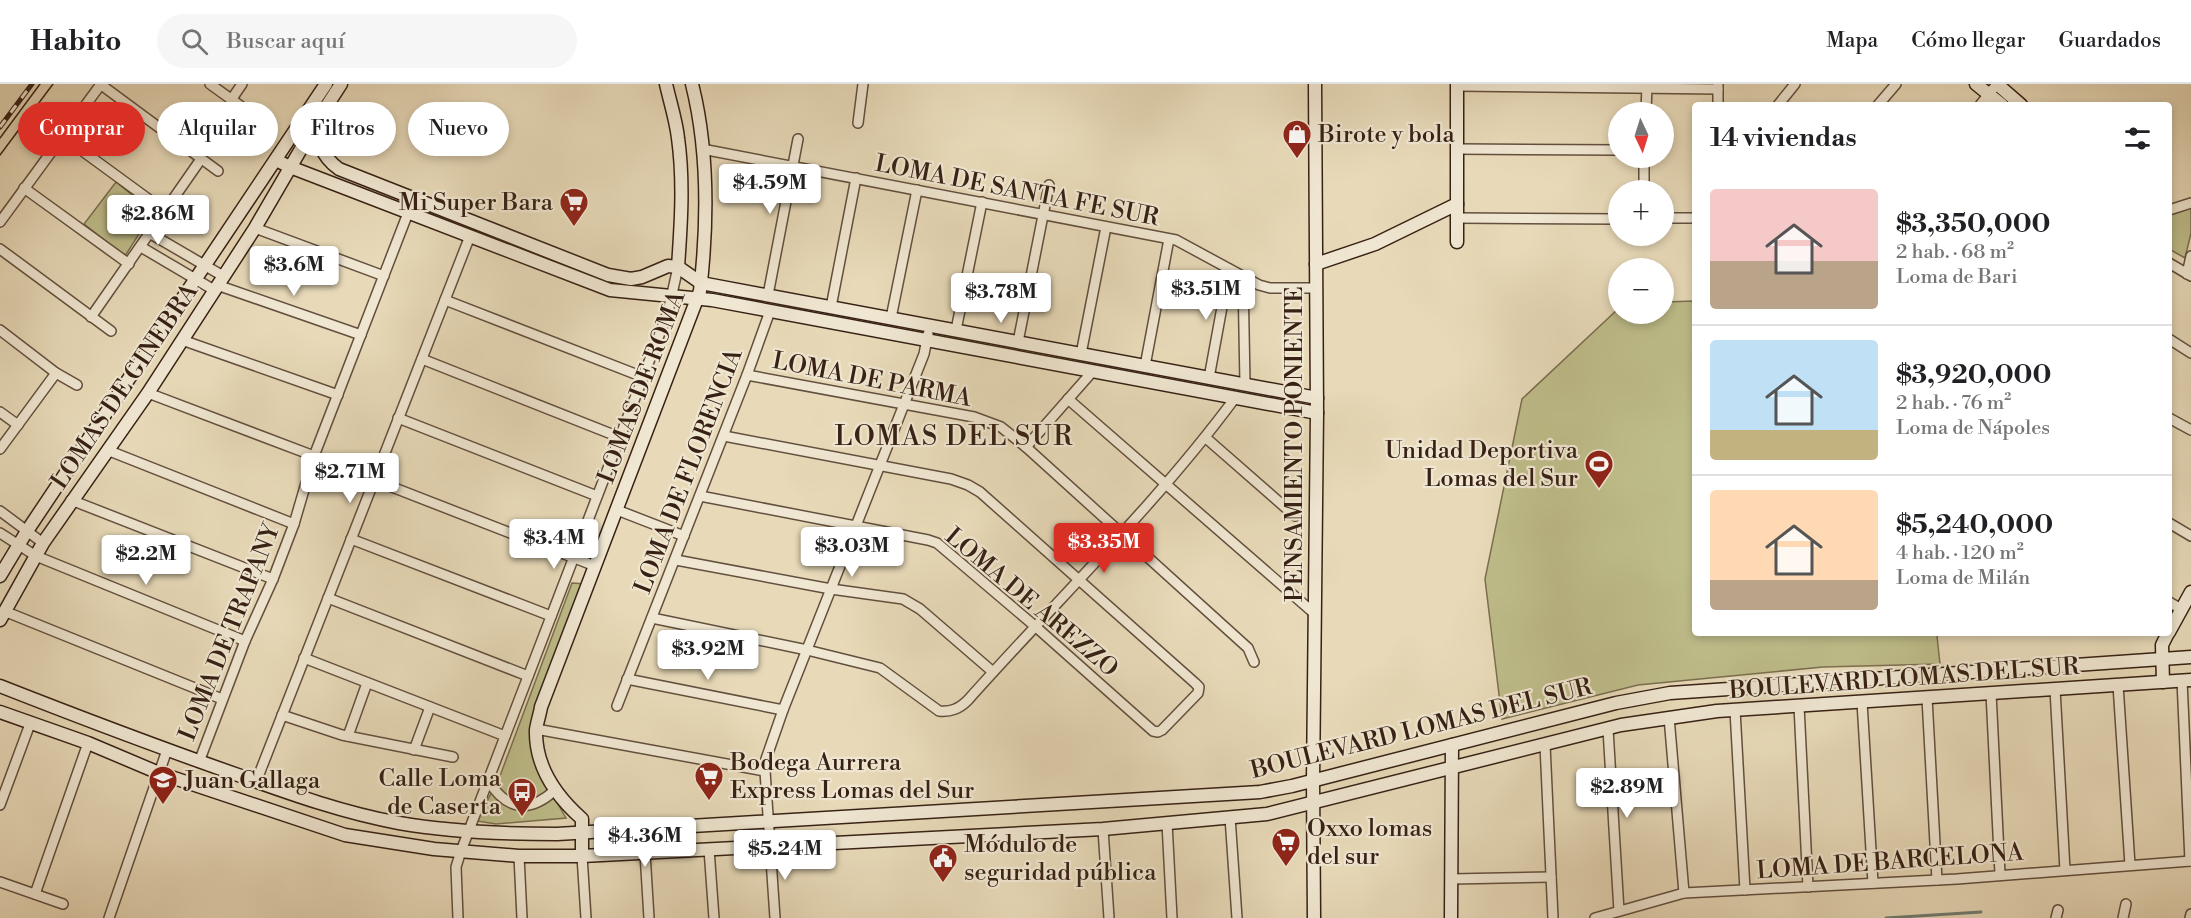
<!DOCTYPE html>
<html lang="es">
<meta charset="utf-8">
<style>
body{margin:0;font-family:"Libre Bodoni",serif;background:#f6f6f6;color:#202124;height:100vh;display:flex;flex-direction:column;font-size:22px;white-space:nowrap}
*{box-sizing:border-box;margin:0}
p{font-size:20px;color:#757577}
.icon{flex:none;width:33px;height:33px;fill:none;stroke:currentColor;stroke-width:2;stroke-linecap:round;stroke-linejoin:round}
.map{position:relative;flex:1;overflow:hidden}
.panel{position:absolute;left:1692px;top:18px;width:480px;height:534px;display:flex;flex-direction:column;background:#fff;border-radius:6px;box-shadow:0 3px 9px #0003}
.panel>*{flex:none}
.top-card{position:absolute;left:18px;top:18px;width:570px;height:54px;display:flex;gap:12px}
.needle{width:39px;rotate:176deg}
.controls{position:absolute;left:1608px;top:18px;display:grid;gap:12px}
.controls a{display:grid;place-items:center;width:66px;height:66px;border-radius:50%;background:#fff;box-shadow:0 3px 9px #0003;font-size:30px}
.price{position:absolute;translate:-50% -51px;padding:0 14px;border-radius:6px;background:#fff;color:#222;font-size:20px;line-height:39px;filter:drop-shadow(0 2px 3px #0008)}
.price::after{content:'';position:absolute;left:50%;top:36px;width:18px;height:14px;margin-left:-9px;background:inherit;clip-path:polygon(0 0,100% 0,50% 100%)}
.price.current{background:#d93025;color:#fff}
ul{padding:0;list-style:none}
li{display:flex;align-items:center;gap:18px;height:150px;padding:0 18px}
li+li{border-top:2px solid #e0e0e0}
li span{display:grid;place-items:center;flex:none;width:168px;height:120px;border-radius:6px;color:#555}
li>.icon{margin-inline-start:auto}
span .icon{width:72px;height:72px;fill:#fffc;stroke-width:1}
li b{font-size:26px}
h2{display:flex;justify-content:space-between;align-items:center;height:72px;padding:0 18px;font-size:26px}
.chip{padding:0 21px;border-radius:27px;background:#fff;box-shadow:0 3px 9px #0003;font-size:21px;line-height:54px}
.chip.current{background:#d93025;color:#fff}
header{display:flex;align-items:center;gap:36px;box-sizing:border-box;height:84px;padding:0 30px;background:#fff;border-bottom:2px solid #e0e0e0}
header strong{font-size:28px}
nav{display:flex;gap:33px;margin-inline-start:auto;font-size:21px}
.search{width:420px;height:54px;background:#f6f6f6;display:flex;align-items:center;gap:15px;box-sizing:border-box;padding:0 21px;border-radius:33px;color:#757577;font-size:22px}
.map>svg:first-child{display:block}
.green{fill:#bebd8a;stroke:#7a6f50;stroke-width:1.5}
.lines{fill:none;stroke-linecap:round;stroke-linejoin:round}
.stream{stroke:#717d73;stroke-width:3}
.street-casing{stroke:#634f3e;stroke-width:12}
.secondary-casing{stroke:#372115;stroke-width:15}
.street{stroke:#f0e7d2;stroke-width:9}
.secondary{stroke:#f0e7d2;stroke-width:12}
.tram{stroke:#372115;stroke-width:1.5}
.rail-casing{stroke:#372115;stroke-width:5}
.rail{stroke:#f0e7d2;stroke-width:3;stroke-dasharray:9;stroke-linecap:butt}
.labels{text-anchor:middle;stroke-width:4.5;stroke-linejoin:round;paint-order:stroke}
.poi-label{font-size:24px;fill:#372115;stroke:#f0e7d2;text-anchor:start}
.street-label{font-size:24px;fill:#372115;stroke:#f0e7d2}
.quarter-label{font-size:27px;letter-spacing:1.5px;fill:#372115;stroke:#f0e7d2}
</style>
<header>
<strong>Habito</strong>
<div class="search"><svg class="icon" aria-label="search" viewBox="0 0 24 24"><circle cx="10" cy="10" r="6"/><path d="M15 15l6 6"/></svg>Buscar aquí</div>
<nav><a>Mapa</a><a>Cómo llegar</a><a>Guardados</a></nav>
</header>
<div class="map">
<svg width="2191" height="834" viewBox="0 0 2191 834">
<rect width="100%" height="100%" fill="#e8dab9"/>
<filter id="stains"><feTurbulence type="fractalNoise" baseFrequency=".00333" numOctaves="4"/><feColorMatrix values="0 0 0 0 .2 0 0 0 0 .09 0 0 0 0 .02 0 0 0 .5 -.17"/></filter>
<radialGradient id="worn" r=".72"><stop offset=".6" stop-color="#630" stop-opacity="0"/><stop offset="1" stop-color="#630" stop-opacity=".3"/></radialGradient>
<g class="green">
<path d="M116,98l37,30 -28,44 -41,-32z"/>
<path d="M2191,121v28l-6,25 -16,-9v-36z"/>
<path d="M1695,217v332h247l-5,3 3,28 -117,3 -185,18 -136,34 -17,-140 37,-180 96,-90v5h46v-12z"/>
<path d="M572,499l14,1 -54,144 4,38 30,52 -70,6 -19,-3 23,-45z"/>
</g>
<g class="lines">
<path class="stream" d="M1886,834l95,-6"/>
<g class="street-casing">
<g id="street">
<path d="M100,0l118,87"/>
<path d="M210,0l43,31"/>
<path d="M1718,0v21"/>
<path d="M1457,2l261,3"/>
<path d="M231,16l11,-16"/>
<path d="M1778,21l17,-21"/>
<path d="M1878,21l18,-21"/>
<path d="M1980,21l17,-21"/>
<path d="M1646,28l1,-27"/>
<path d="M858,39l5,-39"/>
<path d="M62,52l104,76"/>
<path d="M702,65l474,91 83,45 11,3h46"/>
<path d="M1457,65l161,1"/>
<path d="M1644,74v32"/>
<path d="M24,104l105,76"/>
<path d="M2169,126l22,-7"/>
<path d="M1457,134l161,1"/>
<path d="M1664,134h31"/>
<path d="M0,138l101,-138"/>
<path d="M255,144l129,48"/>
<path d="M151,150l72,42"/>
<path d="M141,163l73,43"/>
<path d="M0,165l111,82"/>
<path d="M2169,179l22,13"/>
<path d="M2187,190l4,-18"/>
<path d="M1243,193l2,107"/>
<path d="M217,201l144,50"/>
<path d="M768,211l30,-156"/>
<path d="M445,216l198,77"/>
<path d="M831,223l25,-129"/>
<path d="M91,233l110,-158"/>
<path d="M891,234l26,-128"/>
<path d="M0,246l56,43 21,12"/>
<path d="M956,246l26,-128"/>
<path d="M2169,255l22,14"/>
<path d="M182,256l156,55"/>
<path d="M1018,258l31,-157"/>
<path d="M1081,270l25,-127"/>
<path d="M422,275l197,78"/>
<path d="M1145,282l24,-127"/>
<path d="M747,291l227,42 27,10 25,20 222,201 6,14"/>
<path d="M1209,294l20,-109"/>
<path d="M148,309l166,63"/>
<path d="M1068,315l247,215"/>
<path d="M0,328l18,13"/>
<path d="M398,334l199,78"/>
<path d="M2169,334l22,12"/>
<path d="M1206,354l89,78"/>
<path d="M1026,363l67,-76"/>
<path d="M0,365l56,-76"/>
<path d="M107,366l187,74"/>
<path d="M374,396l221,86"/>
<path d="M700,412l228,44 9,3 99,84 117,104 5,1 4,-2 36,-37 1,-6 -4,-4 -215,-191 -12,-7 -17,-6 -227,-43"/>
<path d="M71,416l202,79"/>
<path d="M617,426l67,26"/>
<path d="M0,427l43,32"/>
<path d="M2169,439l22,13"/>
<path d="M0,449l36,23 209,85"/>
<path d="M351,455l200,77"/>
<path d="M676,476l155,29 72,10 17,10 73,63"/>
<path d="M328,514l200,78"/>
<path d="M2169,518l12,7"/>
<path d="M4,527l218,88"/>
<path d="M652,534l155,32 73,18 59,43c12,1 20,-2 29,-11 89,-100 187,-194 267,-302"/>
<path d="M304,574l201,78"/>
<path d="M627,595l156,31"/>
<path d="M2182,596l8,181"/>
<path d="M2118,601l12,180"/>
<path d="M2055,605l10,181"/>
<path d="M1991,609l9,181"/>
<path d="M1927,614l10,182"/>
<path d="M1862,618l11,181"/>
<path d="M617,622l130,-331 23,-64"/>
<path d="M1799,622l9,181"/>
<path d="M1735,626l10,180"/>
<path d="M282,631l60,20 111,22"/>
<path d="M1669,633l15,176"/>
<path d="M536,645l229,42"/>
<path d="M1608,645l11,182"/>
<path d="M348,652l19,-53"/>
<path d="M1545,661l8,173"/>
<path d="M414,666l16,-43"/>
<path d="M199,678l46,-121 28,-62 21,-55 20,-68 94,-243"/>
<path d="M488,696c18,30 41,34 67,10"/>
<path d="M256,698l214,-546"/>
<path d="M0,721l30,-81"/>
<path d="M1230,733l7,101"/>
<path d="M1167,739l5,95"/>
<path d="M1103,745l6,89"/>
<path d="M709,765l5,69"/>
<path d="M645,769l4,65"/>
<path d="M519,772l3,62"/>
<path d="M582,772l4,62"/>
<path d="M1452,795l99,-2"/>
<path d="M0,798l63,22"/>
<path d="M35,810l53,-151"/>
<path d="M109,834l58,-168"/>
<path d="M458,834l-2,-51 5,-16 207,-539 10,-45"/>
<path d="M775,834l-10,-147 1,-12 17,-49 141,-356 4,-20"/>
<path d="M1595,834l89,-25 273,-14 234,-18"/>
<path d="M2056,834l2,-8"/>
<path d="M2123,834l3,-14"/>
<path d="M2190,834l1,-4"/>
</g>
</g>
<g class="secondary-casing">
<g id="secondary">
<path d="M666,0c4,18 10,36 12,54 6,43 3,86 0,129"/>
<path d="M1457,0v158"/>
<path d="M1976,0l26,21"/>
<path d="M1997,0l24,21"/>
<path d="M319,34c-3,22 2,38 20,51l269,106 23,4 11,-2 26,-11 10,1 23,16 616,115"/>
<path d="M276,76l14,7 320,123 102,10 605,113"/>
<path d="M1316,180l59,-20 82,-40"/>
<path d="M0,492l27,-45 299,-447"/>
<path d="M0,536l43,-77 105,-150 107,-165 64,-110 22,-34"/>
<path d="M2169,548l22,-40"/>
<path d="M2163,598l-1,-37 6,-12"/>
<path d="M0,602c79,31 158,61 238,89 53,19 106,38 161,48 52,9 105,11 158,11l703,-42 32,-6 324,-83 54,-10 521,-36"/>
<path d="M0,628l88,31 71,30 186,62 89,14 85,7h63l521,-27 164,-15 354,-89 96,-14 474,-31"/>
<path d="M582,772v-37c-26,-23 -47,-53 -46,-89 1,-8 4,-16 5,-23l159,-416c8,-69 9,-139 -8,-207"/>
<path d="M1314,834l-1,-137 4,-368 -2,-329"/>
<path d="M1451,834l1,-173"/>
</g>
</g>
<use href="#street" class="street"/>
<use href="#secondary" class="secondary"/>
<g class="tram">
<path d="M0,54l40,-54"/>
<path d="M0,71l53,-71"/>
</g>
<g class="rail-casing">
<path id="rail" d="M0,43l32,-43"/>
</g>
<use href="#rail" class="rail"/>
</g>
<defs>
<g id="shop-pin" transform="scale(1.5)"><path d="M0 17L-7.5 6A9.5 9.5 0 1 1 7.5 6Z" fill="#8f2418" stroke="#f0e7d2"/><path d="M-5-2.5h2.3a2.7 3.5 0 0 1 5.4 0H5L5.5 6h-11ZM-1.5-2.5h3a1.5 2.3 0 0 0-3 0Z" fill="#fff"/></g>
<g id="supermarket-pin" transform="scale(1.5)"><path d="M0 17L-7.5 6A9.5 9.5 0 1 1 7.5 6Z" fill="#8f2418" stroke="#f0e7d2"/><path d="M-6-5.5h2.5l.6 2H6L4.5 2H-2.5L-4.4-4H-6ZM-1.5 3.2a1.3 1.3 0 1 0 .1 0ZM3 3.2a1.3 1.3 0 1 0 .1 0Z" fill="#fff"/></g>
<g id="stadium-pin" transform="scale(1.5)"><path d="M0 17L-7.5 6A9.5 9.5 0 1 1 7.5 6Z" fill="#8f2418" stroke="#f0e7d2"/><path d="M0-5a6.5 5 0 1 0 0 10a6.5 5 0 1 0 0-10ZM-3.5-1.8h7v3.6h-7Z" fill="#fff"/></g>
<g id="school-pin" transform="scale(1.5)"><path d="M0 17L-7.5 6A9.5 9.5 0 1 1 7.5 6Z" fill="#8f2418" stroke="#f0e7d2"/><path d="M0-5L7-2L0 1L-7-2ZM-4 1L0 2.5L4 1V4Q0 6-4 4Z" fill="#fff"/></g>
<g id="bus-pin" transform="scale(1.5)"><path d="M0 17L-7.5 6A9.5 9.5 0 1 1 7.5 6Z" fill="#8f2418" stroke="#f0e7d2"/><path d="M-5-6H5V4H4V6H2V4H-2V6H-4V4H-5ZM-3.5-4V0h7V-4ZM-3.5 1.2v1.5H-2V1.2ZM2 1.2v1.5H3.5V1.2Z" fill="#fff"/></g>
<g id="civic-pin" transform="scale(1.5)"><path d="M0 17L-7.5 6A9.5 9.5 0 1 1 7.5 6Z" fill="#8f2418" stroke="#f0e7d2"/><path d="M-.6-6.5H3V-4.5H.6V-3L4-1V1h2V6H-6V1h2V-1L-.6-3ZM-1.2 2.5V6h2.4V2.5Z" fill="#fff"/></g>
</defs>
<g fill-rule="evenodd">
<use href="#shop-pin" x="1297" y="50"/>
<use href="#supermarket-pin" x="574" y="118"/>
<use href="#stadium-pin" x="1599" y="380"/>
<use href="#supermarket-pin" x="709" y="692"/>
<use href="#school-pin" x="163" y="696"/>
<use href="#bus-pin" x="522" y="708"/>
<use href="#supermarket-pin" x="1286" y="758"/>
<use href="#civic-pin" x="943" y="774"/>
</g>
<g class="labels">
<g class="poi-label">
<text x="1318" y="58">Birote y bola</text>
<text x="553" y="126" text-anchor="end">Mi Super Bara</text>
<text x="1578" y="374" text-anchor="end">Unidad Deportiva<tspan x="1578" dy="28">Lomas del Sur</tspan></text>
<text x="730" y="686">Bodega Aurrera<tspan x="730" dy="28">Express Lomas del Sur</tspan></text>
<text x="501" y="702" text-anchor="end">Calle Loma<tspan x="501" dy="28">de Caserta</tspan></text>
<text x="184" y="704">Juan Gallaga</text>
<text x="1307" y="752">Oxxo lomas<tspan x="1307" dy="28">del sur</tspan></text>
<text x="964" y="768">Módulo de<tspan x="964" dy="28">seguridad pública</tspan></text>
</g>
<g class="street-label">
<text transform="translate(1017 106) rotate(11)" y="8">LOMA DE SANTA FE SUR</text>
<text transform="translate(872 295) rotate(11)" y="8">LOMA DE PARMA</text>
<text transform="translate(124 302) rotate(-56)" y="8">LOMAS DE GINEBRA</text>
<text transform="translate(641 303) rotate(-69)" y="8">LOMAS DE ROMA</text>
<text transform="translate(1294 360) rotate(-90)" y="8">PENSAMIENTO PONIENTE</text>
<text transform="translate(688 387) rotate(-69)" y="8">LOMA DE FLORENCIA</text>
<text transform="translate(1032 518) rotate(40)" y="8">LOMA DE AREZZO</text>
<text transform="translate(229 548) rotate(-68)" y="8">LOMA DE TRAPANY</text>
<text transform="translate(1904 594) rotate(-4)" y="8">BOULEVARD LOMAS DEL SUR</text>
<text transform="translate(1421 644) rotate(-14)" y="8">BOULEVARD LOMAS DEL SUR</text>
<text transform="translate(1890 777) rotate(-4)" y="8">LOMA DE BARCELONA</text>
</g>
<g class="quarter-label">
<text x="954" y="361">LOMAS DEL SUR</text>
</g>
</g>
<rect width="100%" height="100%" filter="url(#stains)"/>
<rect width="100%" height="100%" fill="url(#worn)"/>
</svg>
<div class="controls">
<a><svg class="needle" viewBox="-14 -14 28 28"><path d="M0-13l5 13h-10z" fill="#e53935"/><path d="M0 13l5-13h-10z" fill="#757577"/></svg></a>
<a>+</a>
<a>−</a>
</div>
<b class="price" style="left:770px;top:131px">$4.59M</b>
<b class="price" style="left:158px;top:162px">$2.86M</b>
<b class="price" style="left:294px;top:213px">$3.6M</b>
<b class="price" style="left:1206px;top:237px">$3.51M</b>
<b class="price" style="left:1001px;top:240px">$3.78M</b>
<b class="price" style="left:350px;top:420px">$2.71M</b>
<b class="price" style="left:554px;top:486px">$3.4M</b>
<b class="price current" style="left:1104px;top:490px">$3.35M</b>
<b class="price" style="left:852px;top:494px">$3.03M</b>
<b class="price" style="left:146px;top:502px">$2.2M</b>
<b class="price" style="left:708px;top:597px">$3.92M</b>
<b class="price" style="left:1627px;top:735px">$2.89M</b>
<b class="price" style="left:645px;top:784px">$4.36M</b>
<b class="price" style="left:785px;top:797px">$5.24M</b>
<div class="top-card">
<a class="chip current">Comprar</a>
<a class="chip">Alquilar</a>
<a class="chip">Filtros</a>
<a class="chip">Nuevo</a>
</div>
<section class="panel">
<h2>14 viviendas<svg class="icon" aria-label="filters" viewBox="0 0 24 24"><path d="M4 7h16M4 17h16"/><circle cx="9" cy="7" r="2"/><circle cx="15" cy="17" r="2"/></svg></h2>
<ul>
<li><span style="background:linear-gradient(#f6c9c9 60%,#b9a48a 0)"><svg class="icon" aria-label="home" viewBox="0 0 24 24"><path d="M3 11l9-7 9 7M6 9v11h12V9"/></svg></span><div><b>$3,350,000</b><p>2 hab. · 68 m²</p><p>Loma de Bari</p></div></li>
<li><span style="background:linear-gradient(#bfe0f5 75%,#c2b280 0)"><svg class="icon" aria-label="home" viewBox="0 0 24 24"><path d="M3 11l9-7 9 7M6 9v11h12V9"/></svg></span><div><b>$3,920,000</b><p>2 hab. · 76 m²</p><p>Loma de Nápoles</p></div></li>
<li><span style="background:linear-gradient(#ffd9b3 75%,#b9a48a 0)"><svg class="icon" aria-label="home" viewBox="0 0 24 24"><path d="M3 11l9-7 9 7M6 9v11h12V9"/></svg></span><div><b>$5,240,000</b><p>4 hab. · 120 m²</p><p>Loma de Milán</p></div></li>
</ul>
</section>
</div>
